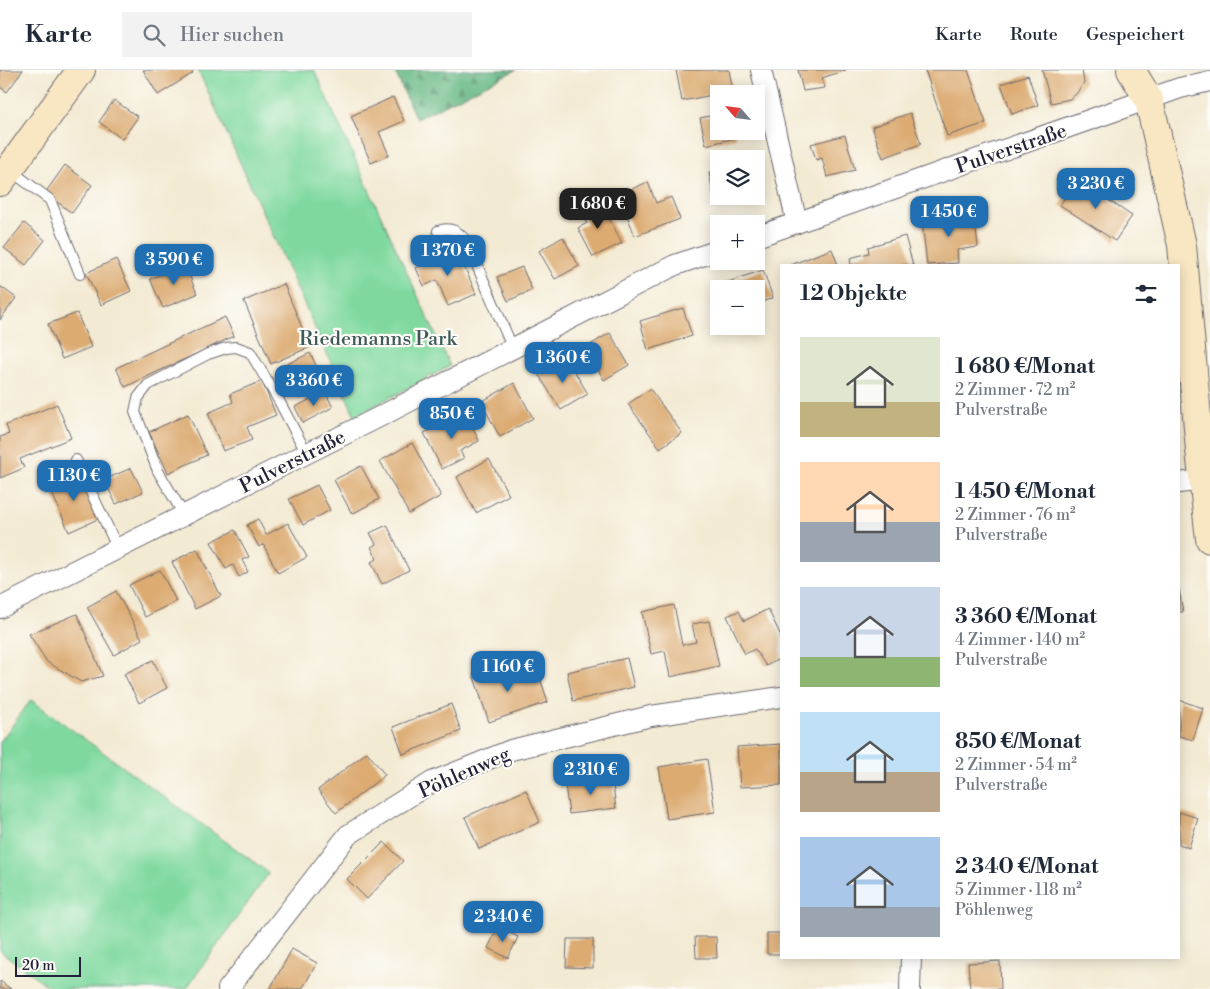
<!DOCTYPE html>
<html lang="de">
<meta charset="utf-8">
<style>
body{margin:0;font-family:"Libre Bodoni",serif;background:#f2f2f3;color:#1f2937;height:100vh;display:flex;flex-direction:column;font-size:19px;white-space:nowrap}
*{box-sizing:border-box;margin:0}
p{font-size:16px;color:#747a83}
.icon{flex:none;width:28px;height:28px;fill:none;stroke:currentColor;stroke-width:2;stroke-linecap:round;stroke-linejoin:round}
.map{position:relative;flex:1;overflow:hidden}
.drawer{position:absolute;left:780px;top:194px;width:400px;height:695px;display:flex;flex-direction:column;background:#fff;border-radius:0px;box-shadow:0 2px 12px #0003}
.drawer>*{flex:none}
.needle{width:32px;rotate:298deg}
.controls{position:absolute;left:710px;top:15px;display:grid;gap:10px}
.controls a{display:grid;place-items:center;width:55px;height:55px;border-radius:0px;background:#fff;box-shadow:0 2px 12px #0003;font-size:25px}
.scale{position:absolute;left:15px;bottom:12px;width:66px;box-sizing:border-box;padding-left:5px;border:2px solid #22223b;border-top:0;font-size:14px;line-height:18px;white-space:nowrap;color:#22223b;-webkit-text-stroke:4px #fdfcf7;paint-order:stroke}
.price{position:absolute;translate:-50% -42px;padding:0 11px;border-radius:10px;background:#1f6fb2;color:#fff;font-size:16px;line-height:32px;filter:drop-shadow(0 1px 2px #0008)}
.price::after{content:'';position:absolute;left:50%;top:30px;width:15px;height:11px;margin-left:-8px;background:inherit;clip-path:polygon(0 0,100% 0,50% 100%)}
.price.current{background:#222;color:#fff}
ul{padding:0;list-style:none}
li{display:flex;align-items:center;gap:15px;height:125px;padding:0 20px}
li span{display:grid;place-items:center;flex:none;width:140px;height:100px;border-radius:0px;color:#555}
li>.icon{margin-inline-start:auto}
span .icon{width:60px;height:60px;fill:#fffc;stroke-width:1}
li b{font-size:21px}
h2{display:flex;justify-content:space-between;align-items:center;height:60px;padding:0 20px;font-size:21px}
header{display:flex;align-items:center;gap:30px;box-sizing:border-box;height:70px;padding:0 25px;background:#fff;border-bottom:1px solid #e0e1e3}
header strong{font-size:24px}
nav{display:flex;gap:28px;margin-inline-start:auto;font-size:18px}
.search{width:350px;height:45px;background:#f2f2f3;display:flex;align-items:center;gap:12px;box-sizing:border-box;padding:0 18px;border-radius:0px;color:#747a83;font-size:19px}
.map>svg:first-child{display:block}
.forest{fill:url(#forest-firs);stroke:#446e60}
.park{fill:#7fd99f;stroke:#507e6d}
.building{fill:#dcab72}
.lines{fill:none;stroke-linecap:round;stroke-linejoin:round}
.lane-casing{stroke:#6b6870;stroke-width:12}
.street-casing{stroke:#6b6870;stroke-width:22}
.secondary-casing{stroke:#6b6870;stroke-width:30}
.lane{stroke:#fff;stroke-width:10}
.street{stroke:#fff;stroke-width:20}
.secondary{stroke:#f9e7c3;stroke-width:28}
.labels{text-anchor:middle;stroke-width:4.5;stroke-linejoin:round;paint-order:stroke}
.street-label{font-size:20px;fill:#22223b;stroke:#fdfcf7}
.park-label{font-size:20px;fill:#3e5959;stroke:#fdfcf7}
</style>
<header>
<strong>Karte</strong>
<div class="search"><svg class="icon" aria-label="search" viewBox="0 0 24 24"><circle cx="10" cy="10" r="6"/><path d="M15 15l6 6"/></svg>Hier suchen</div>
<nav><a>Karte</a><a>Route</a><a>Gespeichert</a></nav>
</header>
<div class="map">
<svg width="1210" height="919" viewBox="0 0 1210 919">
<defs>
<pattern id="forest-firs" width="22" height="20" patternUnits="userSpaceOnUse" patternTransform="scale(1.25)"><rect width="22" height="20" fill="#67b986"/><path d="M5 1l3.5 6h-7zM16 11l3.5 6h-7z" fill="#54966f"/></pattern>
</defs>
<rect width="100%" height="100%" fill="#fdfcf7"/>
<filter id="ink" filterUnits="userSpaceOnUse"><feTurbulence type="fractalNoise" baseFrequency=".02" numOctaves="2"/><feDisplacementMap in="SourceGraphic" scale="10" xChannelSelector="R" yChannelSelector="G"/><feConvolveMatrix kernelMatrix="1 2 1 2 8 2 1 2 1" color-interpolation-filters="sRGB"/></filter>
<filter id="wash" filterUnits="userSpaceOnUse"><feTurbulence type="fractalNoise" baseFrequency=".0096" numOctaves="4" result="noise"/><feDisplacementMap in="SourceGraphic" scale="20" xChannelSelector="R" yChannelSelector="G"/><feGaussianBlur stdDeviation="1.12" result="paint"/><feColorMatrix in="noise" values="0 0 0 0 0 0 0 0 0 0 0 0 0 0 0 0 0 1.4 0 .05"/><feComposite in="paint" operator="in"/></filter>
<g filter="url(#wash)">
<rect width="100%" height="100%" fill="#f3ead3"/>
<path class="forest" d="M394,0h122l-100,49z"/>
<g class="park">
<path d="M198,0h116l136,296 -95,50z"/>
<path d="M31,630l238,173 -83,116h-134l-52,-38v-209z"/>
</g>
<g id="blocks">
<g class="building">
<path d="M0,0h23l-16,22 -7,-5z"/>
<path d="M143,0h48l2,3 -35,22z"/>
<path d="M676,0h53l4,21 -51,10z"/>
<path d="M798,0h48l-24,8 3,10 -22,3z"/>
<path d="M925,0h43l18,53 -39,13z"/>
<path d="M1042,0h40l2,13 -8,11 -6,5 -19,4z"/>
<path d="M1028,5l10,30 -26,9 -11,-30z"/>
<path d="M393,27l11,24 -25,11 10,23 -18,8 -20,-47z"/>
<path d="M114,30l24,17 -16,22 -23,-17z"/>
<path d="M910,43l11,31 -38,14 -11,-31z"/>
<path d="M719,44v17h16l1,7 -30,7 -6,-27z"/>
<path d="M845,65l10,35 -28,7 -5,-19 -6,2 -5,-16z"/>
<path d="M65,95l27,20 -20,28 -27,-20z"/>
<path d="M719,100v26l29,1 -33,7 -6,-32z"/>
<path d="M1077,109l55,37 -17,25 -55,-36z"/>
<path d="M648,112l8,21 15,-6 9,22 -45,17 -9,-23 5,-2 -7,-19z"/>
<path d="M599,129l23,44 -29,14 -15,-29 9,-5 -6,-14z"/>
<path d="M974,144l4,33 -21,3 1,13 -31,2 -5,-44z"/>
<path d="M24,153l21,17 -19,25 -22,-17z"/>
<path d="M905,166l8,29h-62l-1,-7 19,-5 -1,-6z"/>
<path d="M563,167l16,29 -24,13 -16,-28z"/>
<path d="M457,179l19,45 -28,12 -11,-26 -13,6 -8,-18z"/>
<path d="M832,179l6,16h-48z"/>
<path d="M116,189l15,32 -30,14 -15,-32z"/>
<path d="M185,194l12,30 -34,14 -13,-29z"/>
<path d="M522,197l10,23 -24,11 -11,-24z"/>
<path d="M763,200l10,28 -17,6v-15h-37l-1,5 -2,-8z"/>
<path d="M284,214l26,63 -39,17 -27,-63z"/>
<path d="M0,216l16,12 -16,22z"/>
<path d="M683,238l9,28 -44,14 -8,-29z"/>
<path d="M77,243l14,34 -29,12 -14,-35z"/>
<path d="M225,247l9,19 -109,51 -9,-19z"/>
<path d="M610,263l19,32 -25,15 -19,-32z"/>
<path d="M310,283l8,16 -33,17 -8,-17z"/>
<path d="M566,287l22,37 -27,16 -23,-36z"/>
<path d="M262,311l14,34 -29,12 5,13 -29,11 -15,-38 25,-11 -3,-8z"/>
<path d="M514,313l19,35 -33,19 -19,-35z"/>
<path d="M650,319l32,44 -22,15 -32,-44z"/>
<path d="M325,322l8,15 -30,16 -8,-16z"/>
<path d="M57,334l14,34 -51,21 4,9 -24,10v-41l9,-3 -3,-9z"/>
<path d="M465,342l14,29 -19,10 4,7 -22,11 -18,-36z"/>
<path d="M188,344l19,41 -39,18 -19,-41z"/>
<path d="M412,373l29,53 -32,18 -29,-53z"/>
<path d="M489,389l20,36 -33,18 -19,-36z"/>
<path d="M361,396l18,33 -27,15 -18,-34z"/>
<path d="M131,398l12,24 -27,12 -12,-24z"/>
<path d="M80,403l20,45 -31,14 -20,-46z"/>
<path d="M317,415l13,25 -27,15 -14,-26z"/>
<path d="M258,449l8,16 22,-12 19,34 -29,16 -15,-29 -4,3 -12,-22z"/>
<path d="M387,455l22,45 -27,14 -11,-22 6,-3 -6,-12 5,-3 -6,-11z"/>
<path d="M235,460l14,27 -7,3 6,12 -9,5 -6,-12 -7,4 -15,-27z"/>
<path d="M197,479l24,47 -26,13 -23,-47z"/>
<path d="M160,500l16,31 -31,16 -16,-32z"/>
<path d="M1179,519l4,23h-4z"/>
<path d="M116,521l26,48 -28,16 -27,-48z"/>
<path d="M674,535l8,40 14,-3 -4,-18 17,-3 10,45 -49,11 -5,-26 -14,3 -9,-42z"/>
<path d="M768,539l13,27v22l-15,8 -11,-17 -10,5 -18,-38 12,-5 5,10z"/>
<path d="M77,544l26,62 -22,6 -34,-20 -18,-28z"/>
<path d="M627,588l7,29 -61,14 -6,-29z"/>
<path d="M153,590l14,28 -28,15 -15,-29z"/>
<path d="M506,593l6,20 27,-8 9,27 -59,20 -16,-48z"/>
<path d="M1179,630l24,8 -10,32 -14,-4z"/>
<path d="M451,634l10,27 -58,23 -10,-27z"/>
<path d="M781,674v41l-41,2 -3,-40z"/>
<path d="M367,682l18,23 -49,38 -18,-23z"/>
<path d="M707,689l8,53 -48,7 -8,-52z"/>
<path d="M612,708l4,30 -47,6 -4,-29z"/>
<path d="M526,720l14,32 -61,27 -14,-32z"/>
<path d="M1179,742l19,6 -9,30 -10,-4z"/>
<path d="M384,772l19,19 -36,38 -20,-20z"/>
<path d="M498,857l20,10 -10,21 -20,-10z"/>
<rect x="767" y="863" width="14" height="21"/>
<path d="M695,867h21l1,21h-21z"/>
<path d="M567,869h26v29l-27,-1z"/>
<path d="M292,879l25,14 -15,26h-32z"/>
<path d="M1000,891l1,28h-31l-2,-26z"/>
<path d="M0,911l11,8h-11z"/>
</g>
</g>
</g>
<g filter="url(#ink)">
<use href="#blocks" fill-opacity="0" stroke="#6b6870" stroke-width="1"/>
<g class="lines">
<g class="lane-casing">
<g id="lane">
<path d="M10,100l40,30 30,74"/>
<path d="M438,161c13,-5 21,1 29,11l46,107"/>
<path d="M76,390l42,89"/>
<path d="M184,445l-26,-44 -23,-59 3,-14 10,-13 60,-31 18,-6 10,-1 14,5 28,47 29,55"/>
</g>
</g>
<g class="street-casing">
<g id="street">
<path d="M761,0l36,153"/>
<path d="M756,167l424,-149 30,-7"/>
<path d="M1179,413l24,-3"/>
<path d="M0,538l383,-193 292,-150 44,-15"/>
<path d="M228,919l120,-154 84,-53 79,-32 140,-34 130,-19"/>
<path d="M910,919l1,-31"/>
</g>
</g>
<g class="secondary-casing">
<g id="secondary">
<path d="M1131,0l18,30 33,145 18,206 10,88"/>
<path d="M0,112l81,-112"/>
</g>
</g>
<use href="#lane" class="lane"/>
<use href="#street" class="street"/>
<use href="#secondary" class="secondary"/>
</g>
</g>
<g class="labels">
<g class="street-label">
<text transform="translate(1011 78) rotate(-19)" y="7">Pulverstraße</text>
<text transform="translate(292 391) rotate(-27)" y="7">Pulverstraße</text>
<text transform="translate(464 702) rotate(-24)" y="7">Pöhlenweg</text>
</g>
<g class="park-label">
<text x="378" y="275">Riedemanns Park</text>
</g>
</g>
</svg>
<div class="controls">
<a><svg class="needle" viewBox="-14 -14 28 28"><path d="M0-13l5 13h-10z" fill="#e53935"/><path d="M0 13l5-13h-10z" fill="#747a83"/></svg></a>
<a><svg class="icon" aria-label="layers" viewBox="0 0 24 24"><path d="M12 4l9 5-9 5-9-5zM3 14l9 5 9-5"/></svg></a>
<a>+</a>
<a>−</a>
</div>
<div class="scale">20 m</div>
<b class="price" style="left:1096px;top:140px">3 230 €</b>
<b class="price current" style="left:598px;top:160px">1 680 €</b>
<b class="price" style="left:949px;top:168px">1 450 €</b>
<b class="price" style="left:448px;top:207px">1 370 €</b>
<b class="price" style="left:174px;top:216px">3 590 €</b>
<b class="price" style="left:563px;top:314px">1 360 €</b>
<b class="price" style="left:314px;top:337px">3 360 €</b>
<b class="price" style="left:452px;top:370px">850 €</b>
<b class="price" style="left:74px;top:432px">1 130 €</b>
<b class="price" style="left:508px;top:623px">1 160 €</b>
<b class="price" style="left:591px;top:726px">2 310 €</b>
<b class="price" style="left:503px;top:873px">2 340 €</b>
<section class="drawer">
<h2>12 Objekte<svg class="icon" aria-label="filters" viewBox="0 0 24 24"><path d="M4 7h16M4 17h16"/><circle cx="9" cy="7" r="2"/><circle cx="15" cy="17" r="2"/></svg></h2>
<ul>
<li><span style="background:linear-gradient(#dfe7d0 65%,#c2b280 0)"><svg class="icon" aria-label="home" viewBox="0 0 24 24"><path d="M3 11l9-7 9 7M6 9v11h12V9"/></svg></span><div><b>1 680 €/Monat</b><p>2 Zimmer · 72 m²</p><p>Pulverstraße</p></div></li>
<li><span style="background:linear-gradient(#ffd9b3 60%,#9aa5b1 0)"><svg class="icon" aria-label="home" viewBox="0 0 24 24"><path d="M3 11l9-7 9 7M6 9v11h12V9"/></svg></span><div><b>1 450 €/Monat</b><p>2 Zimmer · 76 m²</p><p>Pulverstraße</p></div></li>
<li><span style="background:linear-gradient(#c9d6e8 70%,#8fb573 0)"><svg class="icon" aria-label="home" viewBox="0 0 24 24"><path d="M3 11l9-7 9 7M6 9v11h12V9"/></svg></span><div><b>3 360 €/Monat</b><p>4 Zimmer · 140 m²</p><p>Pulverstraße</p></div></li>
<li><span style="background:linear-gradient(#bfe0f5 60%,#b9a48a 0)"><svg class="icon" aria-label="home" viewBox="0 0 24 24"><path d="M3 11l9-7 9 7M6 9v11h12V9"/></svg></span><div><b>850 €/Monat</b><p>2 Zimmer · 54 m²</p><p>Pulverstraße</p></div></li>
<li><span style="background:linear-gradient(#a9c7e8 70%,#9aa5b1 0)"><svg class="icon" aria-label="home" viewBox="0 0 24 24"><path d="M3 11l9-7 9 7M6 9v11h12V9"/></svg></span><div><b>2 340 €/Monat</b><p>5 Zimmer · 118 m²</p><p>Pöhlenweg</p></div></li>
</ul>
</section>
</div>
